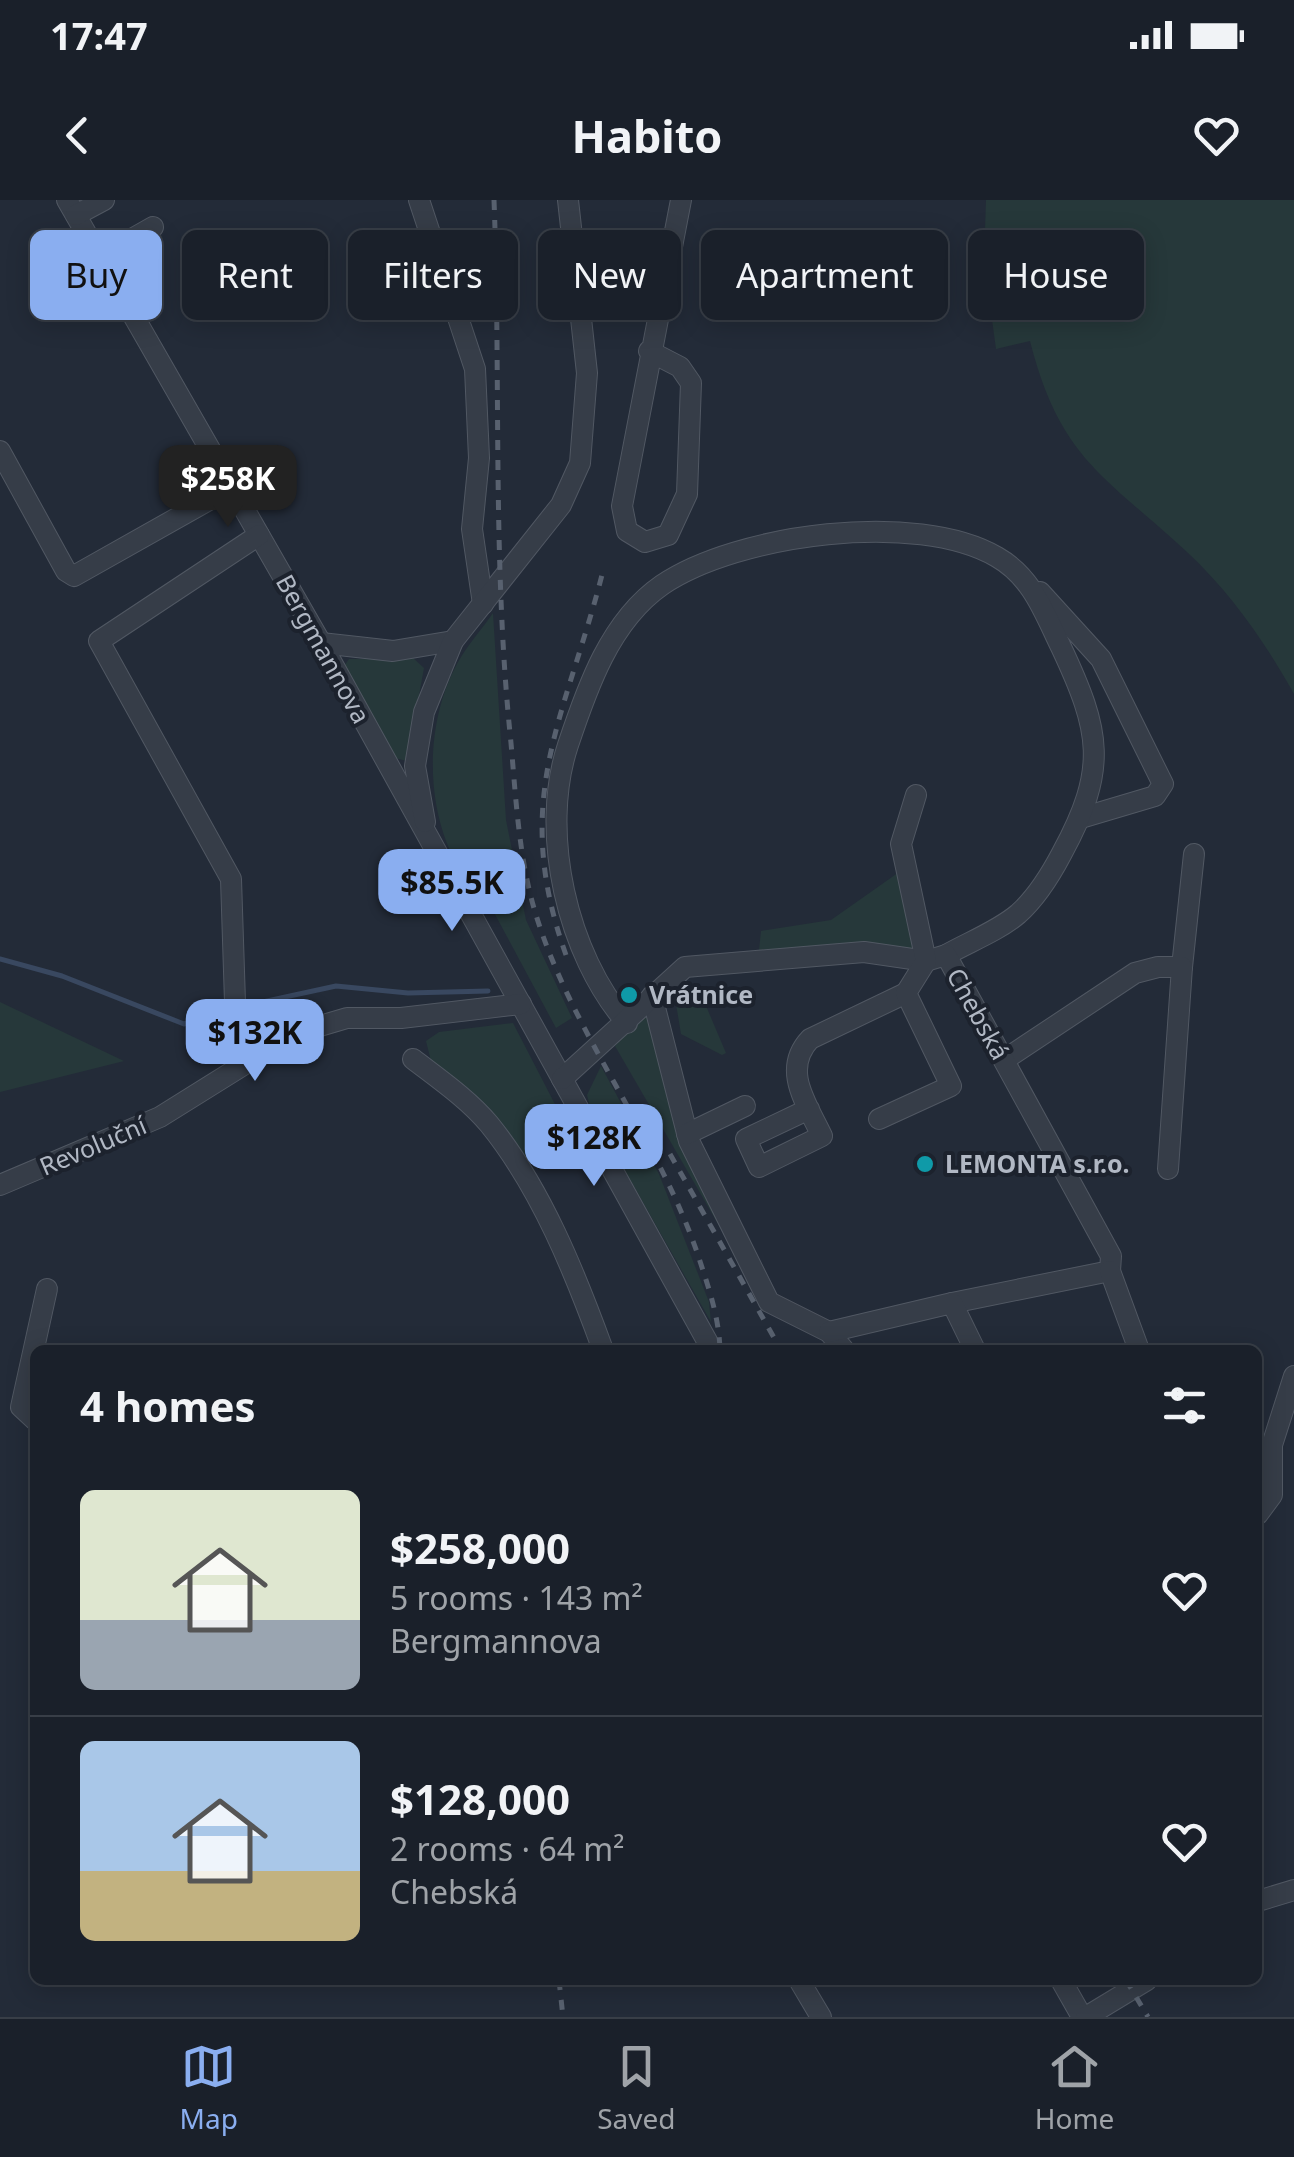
<!DOCTYPE html>
<meta charset="utf-8">
<style>
body{margin:0;font-family:"Noto Sans",sans-serif;background:#232832;color:#f1f3f6;height:100vh;display:flex;flex-direction:column;font-size:38px;white-space:nowrap}
*{box-sizing:border-box;margin:0}
p{font-size:32px;color:#9fa3a8}
.icon{flex:none;width:55px;height:55px;fill:none;stroke:currentColor;stroke-width:2;stroke-linecap:round;stroke-linejoin:round}
.map{position:relative;flex:1;overflow:hidden}
.drawer{position:absolute;left:30px;top:1145px;width:1232px;height:640px;display:flex;flex-direction:column;background:#1a202a;border-radius:15px;box-shadow:0 5px 25px #0003,0 0 0 2px #383e47}
.drawer>*{flex:none}
.banner{position:absolute;left:30px;top:30px;width:1235px;height:90px;display:flex;gap:20px}
.price{position:absolute;translate:-50% -85px;padding:0 22px;border-radius:20px;background:#8aaef0;color:#111;font-size:32px;line-height:65px;filter:drop-shadow(0 2px 5px #0008)}
.price::after{content:'';position:absolute;left:50%;top:60px;width:30px;height:22px;margin-left:-15px;background:inherit;clip-path:polygon(0 0,100% 0,50% 100%)}
.price.selected{background:#222;color:#fff}
ul{padding:0;list-style:none}
li{display:flex;align-items:center;gap:30px;height:250px;padding:0 50px}
li+li{border-top:2px solid #383e47}
li span{display:grid;place-items:center;flex:none;width:280px;height:200px;border-radius:15px;color:#555}
li>.icon{margin-inline-start:auto}
span .icon{width:120px;height:120px;fill:#fffc;stroke-width:1}
li b{font-size:42px}
h2{display:flex;justify-content:space-between;align-items:center;height:120px;padding:0 50px;font-size:42px}
.chip{padding:0 35px;border-radius:15px;background:#1a202a;box-shadow:0 5px 25px #0003,0 0 0 2px #383e47;font-size:35px;line-height:90px}
.chip.selected{background:#8aaef0;color:#111}
.status{display:flex;justify-content:space-between;align-items:center;height:70px;padding:0 50px;background:#1a202a;direction:ltr}
.status svg{height:28px;fill:currentColor}
header{display:flex;justify-content:space-between;align-items:center;height:130px;padding:0 50px;background:#1a202a;font-size:45px;font-weight:700}
.tabs{display:flex;justify-content:space-around;align-items:center;height:140px;border-top:2px solid #383e47;background:#1a202a;font-size:28px;color:#9fa3a8}
.tabs a{display:grid;justify-items:center;gap:5px}
.tabs .selected{color:#8aaef0}
.map>svg:first-child{display:block}
.green{fill:#26383a}
.lines{fill:none;stroke-linecap:round;stroke-linejoin:round}
.stream{stroke:#394860;stroke-width:5}
.minor-casing{stroke:#515863;stroke-width:22}
.minor{stroke:#363d48;stroke-width:20}
.rail{stroke:#58616f;stroke-width:5;stroke-dasharray:10 10;stroke-linecap:butt}
.culture-dot{fill:#0f9aa8;stroke:#1c222d;stroke-width:4}
.labels{text-anchor:middle;stroke-width:8;stroke-linejoin:round;paint-order:stroke}
.street-label{font-size:25px;fill:#b1b8c4;stroke:#1c222d}
.poi-label{font-size:25px;font-weight:bold;fill:#b1b8c4;stroke:#1c222d;text-anchor:start}
</style>
<div class="status"><b>17:47</b><svg viewBox="0 0 49 12"><path d="M0 12V9h3v3zM5 12V6h3v6zM10 12V3h3v9zM15 12V0h3v12zM26 1h20v11H26zM47 4h2v5h-2z"/></svg></div>
<header><svg class="icon" aria-label="back" viewBox="0 0 24 24"><path d="M15 5l-7 7 7 7"/></svg>Habito<svg class="icon" aria-label="heart" viewBox="0 0 24 24"><path d="M12 20l-8-8c-3-5 5-10 8-4 3-6 11-1 8 4z"/></svg></header>
<div class="map">
<svg width="1294" height="1817" viewBox="0 0 1294 1817">
<rect width="100%" height="100%" fill="#232b38"/>
<g class="green">
<path d="M986,0h308v494c-29,-52 -63,-101 -107,-142 -82,-76 -127,-93 -157,-211l-34,8 -12,-88z"/>
<path d="M493,413l13,207 20,100 46,98 -16,10 -66,-123c-67,-56 -73,-176 -29,-248 9,-15 22,-29 32,-44z"/>
<path d="M413,458l11,10 -17,93 -12,-3 -53,-89 7,-10z"/>
<path d="M902,670l11,84 -48,-10 -106,6 2,-19 70,-11z"/>
<path d="M698,787l28,66 -4,2 -41,-21 -5,-30z"/>
<path d="M0,802l124,59 -124,31z"/>
<path d="M648,812l110,281 -143,-247z"/>
<path d="M513,823l61,118 -45,24 -98,-104 -5,-20 13,-9z"/>
<path d="M601,866l58,108 50,128 2,20 -120,-211 -4,-16z"/>
</g>
<g class="lines">
<g class="stream">
<path d="M0,759l62,17 122,48 45,-14"/>
<path d="M239,807l97,-21 72,7 80,-2"/>
</g>
<g class="minor-casing">
<g id="minor">
<path d="M67,0l254,443 391,707"/>
<path d="M419,0l56,169 4,89 -7,71 11,75"/>
<path d="M76,15l28,-15"/>
<path d="M100,57l53,-30"/>
<path d="M573,61l91,17"/>
<path d="M649,151l31,16 11,16 -4,111 -19,41 -23,7 -18,-11 -5,-25 59,-306"/>
<path d="M0,251l66,120 8,5 158,-89"/>
<path d="M1040,392l61,67 62,125 -8,12 -74,22"/>
<path d="M321,443l72,8 60,-10"/>
<path d="M425,622l-10,-56 9,-54 29,-71 108,-136 19,-42 7,-90 -19,-173"/>
<path d="M1182,767l12,-113"/>
<path d="M652,796l37,145 80,161 60,30 15,18"/>
<path d="M627,823c-60,-68 -88,-191 -59,-278 19,-57 42,-124 94,-160 75,-51 255,-75 335,-28 35,20 47,55 64,90 40,85 47,121 1,206 -11,21 -26,45 -44,61 -20,17 -49,28 -72,41"/>
<path d="M413,859c26,20 55,40 76,65 52,64 86,149 114,226"/>
<path d="M244,860l-9,-58 -4,-123 -132,-238 160,-106"/>
<path d="M1004,860l131,-87 23,-6h24l-14,202"/>
<path d="M562,879l123,-112 179,-15 62,9 20,-6 165,301 -1,15 -158,32"/>
<path d="M809,909l-63,30 13,28 63,-31c-15,-32 -41,-66 -12,-97l96,-46"/>
<path d="M879,919l72,-33 -45,-93 20,-32 -25,-117 15,-49"/>
<path d="M687,934l58,-28"/>
<path d="M0,985l160,-68 133,-83 54,-16h54l120,-14"/>
<path d="M1110,1071l29,79"/>
<path d="M829,1132l123,-29 23,47"/>
<path d="M35,1220l-14,-13 26,-118"/>
<path d="M1258,1314l14,-19v-50l22,-69"/>
<path d="M1258,1701l36,-11"/>
<path d="M799,1780l22,37"/>
<path d="M1061,1780l21,37"/>
<path d="M1086,1817l61,-37"/>
</g>
</g>
<use href="#minor" class="minor"/>
<g class="rail">
<path d="M494,0c7,182 -2,362 17,543 5,57 8,117 25,172 37,120 121,220 162,340 10,31 21,61 22,95"/>
<path d="M566,755c-57,-159 1,-239 38,-388"/>
<path d="M670,954l111,196"/>
<path d="M44,1147l3,3"/>
<path d="M559,1780l4,37"/>
<path d="M1126,1780l22,37"/>
</g>
</g>
<g class="culture-dot">
<circle cx="629" cy="795" r="10"/>
<circle cx="925" cy="964" r="10"/>
</g>
<g class="labels">
<g class="street-label">
<text transform="translate(323 449) rotate(61)" y="9">Bergmannova</text>
<text transform="translate(978 814) rotate(61)" y="9">Chebská</text>
<text transform="translate(93 946) rotate(-23)" y="9">Revoluční</text>
</g>
<g class="poi-label">
<text x="649" y="804">Vrátnice</text>
<text x="945" y="973">LEMONTA s.r.o.</text>
</g>
</g>
</svg>
<b class="price selected" style="left:228px;top:330px">$258K</b>
<b class="price" style="left:452px;top:734px">$85.5K</b>
<b class="price" style="left:255px;top:884px">$132K</b>
<b class="price" style="left:594px;top:989px">$128K</b>
<div class="banner">
<a class="chip selected">Buy</a>
<a class="chip">Rent</a>
<a class="chip">Filters</a>
<a class="chip">New</a>
<a class="chip">Apartment</a>
<a class="chip">House</a>
</div>
<section class="drawer">
<h2>4 homes<svg class="icon" aria-label="filters" viewBox="0 0 24 24"><path d="M4 7h16M4 17h16"/><circle cx="9" cy="7" r="2"/><circle cx="15" cy="17" r="2"/></svg></h2>
<ul>
<li><span style="background:linear-gradient(#dfe7d0 65%,#9aa5b1 0)"><svg class="icon" aria-label="home" viewBox="0 0 24 24"><path d="M3 11l9-7 9 7M6 9v11h12V9"/></svg></span><div><b>$258,000</b><p>5 rooms · 143 m²</p><p>Bergmannova</p></div><svg class="icon" aria-label="heart" viewBox="0 0 24 24"><path d="M12 20l-8-8c-3-5 5-10 8-4 3-6 11-1 8 4z"/></svg></li>
<li><span style="background:linear-gradient(#a9c7e8 65%,#c2b280 0)"><svg class="icon" aria-label="home" viewBox="0 0 24 24"><path d="M3 11l9-7 9 7M6 9v11h12V9"/></svg></span><div><b>$128,000</b><p>2 rooms · 64 m²</p><p>Chebská</p></div><svg class="icon" aria-label="heart" viewBox="0 0 24 24"><path d="M12 20l-8-8c-3-5 5-10 8-4 3-6 11-1 8 4z"/></svg></li>
</ul>
</section>
</div>
<nav class="tabs">
<a class="selected"><svg class="icon" aria-label="map" viewBox="0 0 24 24"><path d="M3 6l6-2 6 2 6-2v14l-6 2-6-2-6 2zM9 4v14M15 6v14"/></svg>Map</a>
<a><svg class="icon" aria-label="saved" viewBox="0 0 24 24"><path d="M7 4h10v16l-5-4-5 4z"/></svg>Saved</a>
<a><svg class="icon" aria-label="home" viewBox="0 0 24 24"><path d="M3 11l9-7 9 7M6 9v11h12V9"/></svg>Home</a>
</nav>
